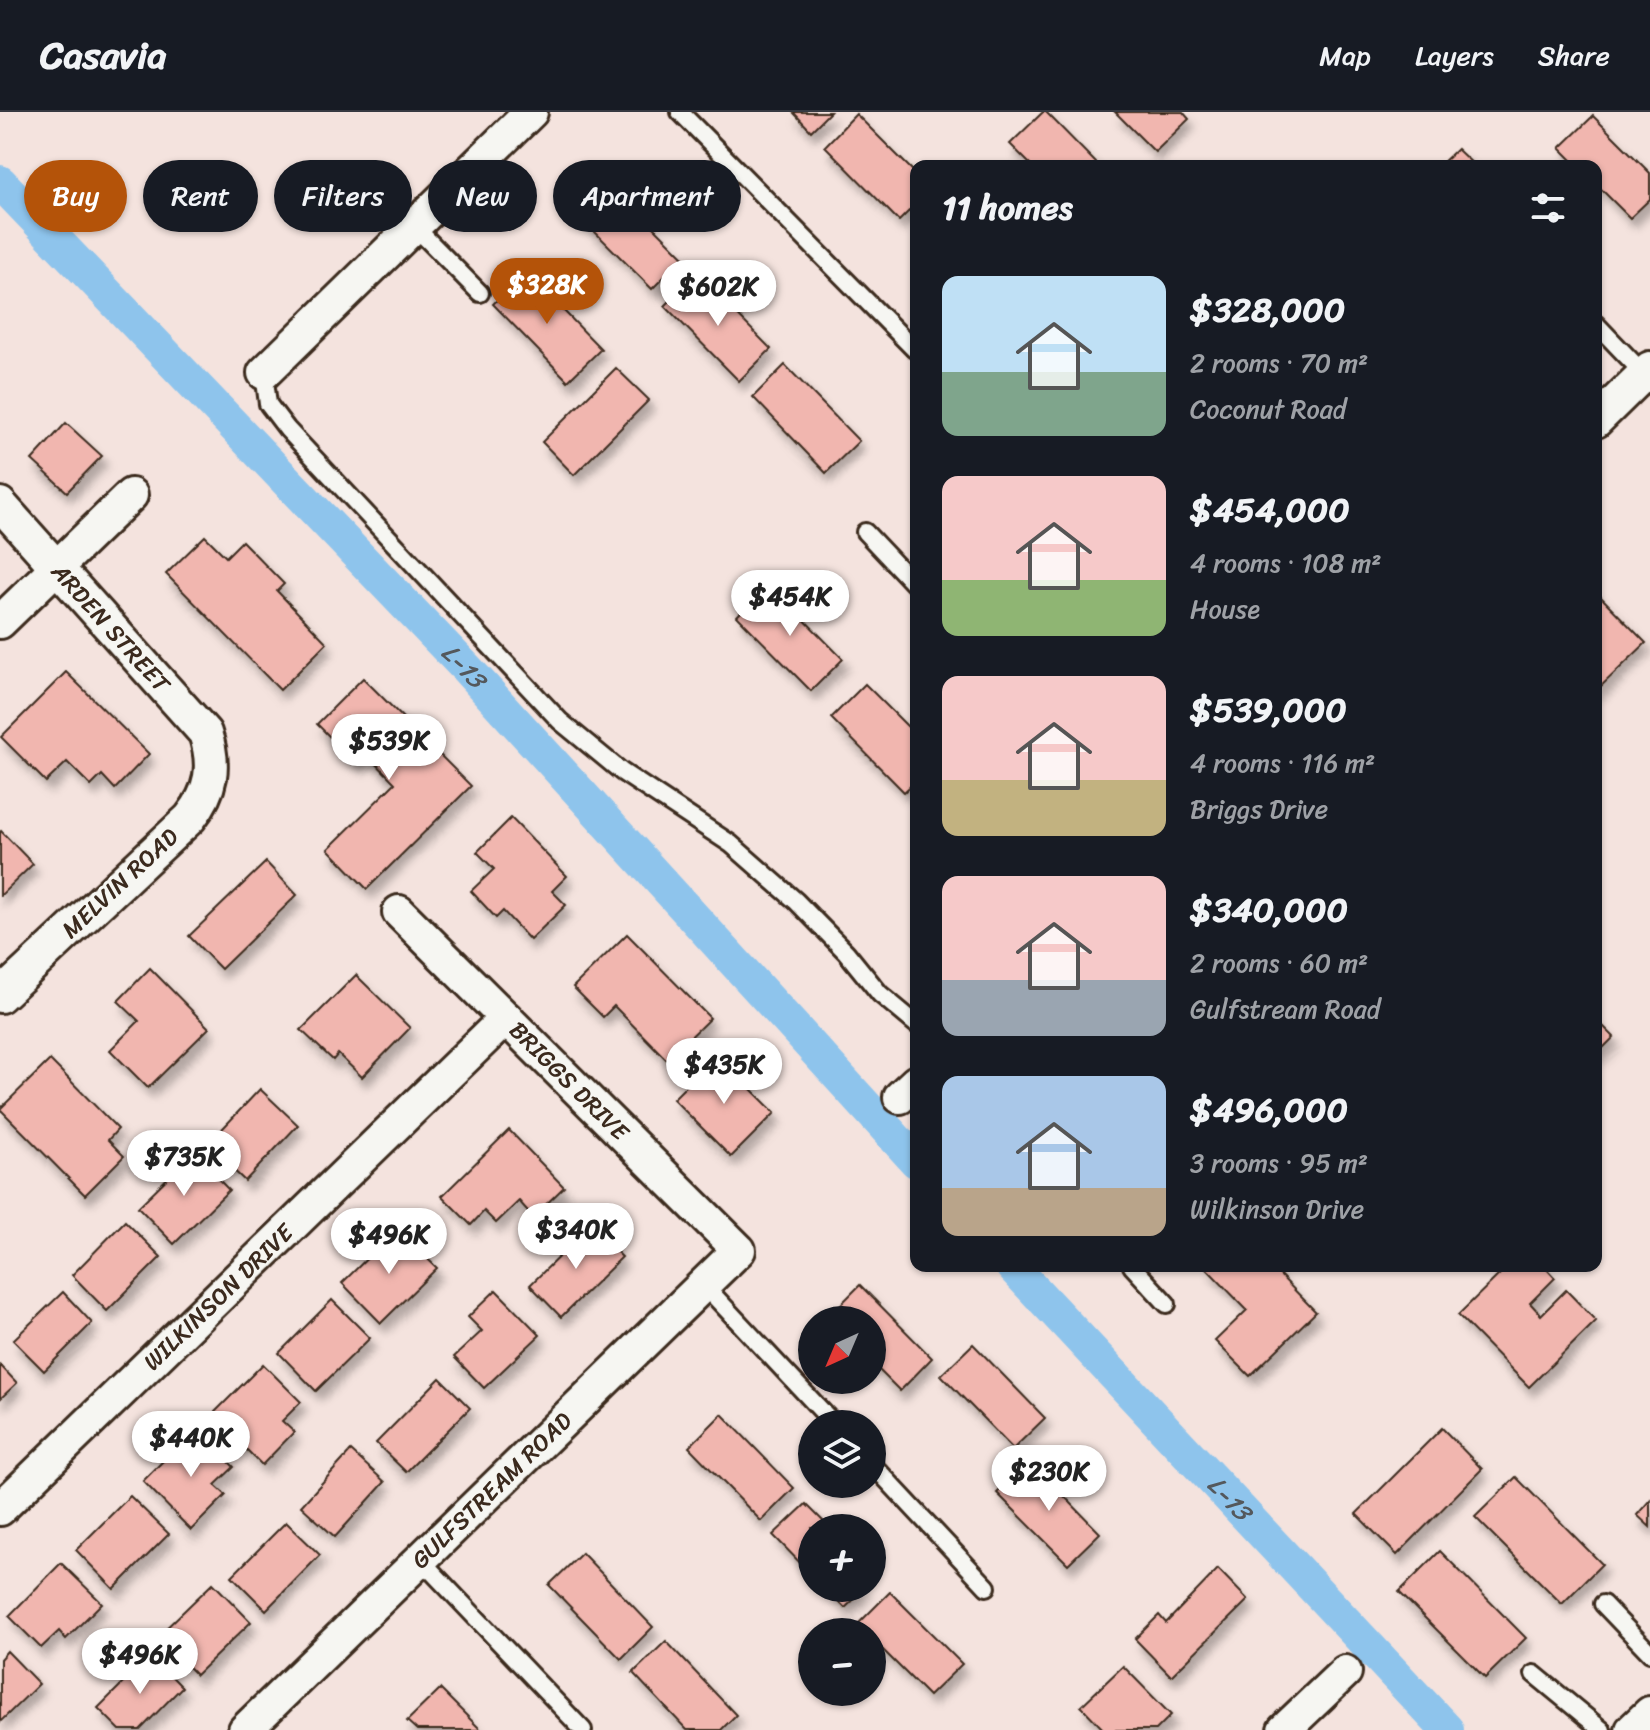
<!DOCTYPE html>
<meta charset="utf-8">
<style>
body{margin:0;font-family:Sriracha,sans-serif;background:#242831;color:#f1f3f6;height:100vh;display:flex;flex-direction:column;font-size:30px;white-space:nowrap}
*{box-sizing:border-box;margin:0}
p{font-size:26px;color:#9ea1a6}
.icon{flex:none;width:44px;height:44px;fill:none;stroke:currentColor;stroke-width:2;stroke-linecap:round;stroke-linejoin:round}
.map{position:relative;flex:1;overflow:hidden}
.details{position:absolute;left:910px;top:48px;width:692px;height:1112px;display:flex;flex-direction:column;background:#171b24;border-radius:16px;box-shadow:0 2px 6px #0004}
.details>*{flex:none}
.banner{position:absolute;left:24px;top:48px;width:760px;height:72px;display:flex;gap:16px}
.needle{width:52px;rotate:224deg}
.tools{position:absolute;left:798px;top:1194px;display:grid;gap:16px}
.tools a{display:grid;place-items:center;width:88px;height:88px;border-radius:50%;background:#171b24;box-shadow:0 2px 6px #0004;font-size:40px}
.price{position:absolute;translate:-50% -68px;padding:0 18px;border-radius:28px;background:#fff;color:#222;font-size:26px;line-height:52px;filter:drop-shadow(0 2px 4px #0008)}
.price::after{content:'';position:absolute;left:50%;top:48px;width:24px;height:18px;margin-left:-12px;background:inherit;clip-path:polygon(0 0,100% 0,50% 100%)}
.price.active{background:#b45309;color:#fff}
ul{padding:0;list-style:none}
li{display:flex;align-items:center;gap:24px;height:200px;padding:0 32px}
li span{display:grid;place-items:center;flex:none;width:224px;height:160px;border-radius:16px;color:#555}
li>.icon{margin-inline-start:auto}
span .icon{width:96px;height:96px;fill:#fffc;stroke-width:1}
li b{font-size:34px}
h2{display:flex;justify-content:space-between;align-items:center;height:96px;padding:0 32px;font-size:34px}
.chip{padding:0 28px;border-radius:36px;background:#171b24;box-shadow:0 2px 6px #0004;font-size:28px;line-height:72px}
.chip.active{background:#b45309;color:#fff}
header{display:flex;align-items:center;gap:48px;box-sizing:border-box;height:112px;padding:0 40px;background:#171b24;border-bottom:2px solid #363941}
header strong{font-size:38px}
nav{display:flex;gap:44px;margin-inline-start:auto;font-size:28px}
.map>svg:first-child{display:block}
.lines{fill:none;stroke-linecap:round;stroke-linejoin:round}
.canal{stroke:#8ec4ec;stroke-width:34}
.building{fill:#f1b6af;stroke:#3b2a1e;stroke-width:2;filter:url(#shadow)}
.service-casing{stroke:#3b2a1e;stroke-width:22}
.minor-casing{stroke:#3b2a1e;stroke-width:38}
.service{stroke:#f6f6f2;stroke-width:16}
.minor{stroke:#f6f6f2;stroke-width:32}
.labels{text-anchor:middle;stroke-width:6;stroke-linejoin:round;paint-order:stroke}
.street-label{font-size:24px;fill:#3b2a1e;stroke:#f6f6f2}
.water-label{font-size:26px;font-style:italic;fill:#54585c;stroke:#f6f6f2}
</style>
<header>
<strong>Casavia</strong>
<nav><a>Map</a><a>Layers</a><a>Share</a></nav>
</header>
<div class="map">
<svg width="1650" height="1618" viewBox="0 0 1650 1618">
<defs>
<filter id="shadow"><feDropShadow dx="5" dy="9" stdDeviation="4" flood-color="#0004"/></filter>
</defs>
<rect width="100%" height="100%" fill="#f4e3de"/>
<filter id="ink" filterUnits="userSpaceOnUse"><feTurbulence type="fractalNoise" baseFrequency=".0125" numOctaves="2"/><feDisplacementMap in="SourceGraphic" scale="16" xChannelSelector="R" yChannelSelector="G"/><feConvolveMatrix kernelMatrix="1 2 1 2 8 2 1 2 1" color-interpolation-filters="sRGB"/></filter>
<g filter="url(#ink)">
<g class="lines">
<g class="canal">
<path id="s1" d="M0,70l468,488 448,491"/>
<path id="s2" d="M1012,1154l435,464"/>
</g>
</g>
<g class="building">
<path d="M793,0h37l-19,19z"/>
<path d="M1043,0h3l53,54h-67l-22,-22z"/>
<path d="M1115,0h68l6,7 -34,33z"/>
<path d="M856,2l60,60v30l-17,17 -74,-75z"/>
<path d="M1593,4l57,57v26l-20,19 -34,-34v-18h-18l-18,-18z"/>
<path d="M1457,37l18,17h-36z"/>
<path d="M610,71l74,74 -32,32 -74,-74z"/>
<path d="M526,160l75,77 -33,32 -75,-77z"/>
<path d="M697,162l74,75 -32,32 -74,-75z"/>
<path d="M785,253l74,76 -33,32 -73,-76z"/>
<path d="M616,256l33,32 -75,75 -32,-33z"/>
<path d="M66,311l36,33 -35,36 -35,-32z"/>
<path d="M205,424l21,21 16,-16 42,43 -7,7 50,52 -47,47 -114,-116z"/>
<path d="M769,472l74,75 -32,32 -74,-75z"/>
<path d="M1596,480l50,51 -50,48z"/>
<path d="M66,560l83,82 -34,35 -13,-14 -11,11 -24,-24 -21,20 -45,-45z"/>
<path d="M363,566l108,108 -104,103 -39,-40 67,-66 -28,-29 -10,10 -40,-40z"/>
<path d="M865,572l51,51v46l-12,11 -73,-74z"/>
<path d="M511,706l56,58 -15,15 14,14 -36,35 -27,-29 -7,7 -25,-27 23,-22 -17,-17z"/>
<path d="M1,719l32,33 -33,32v-64z"/>
<path d="M266,750l31,33 -76,74 -32,-33z"/>
<path d="M627,822l83,84 -43,42 -53,-54 -11,11 -30,-30z"/>
<path d="M150,856l59,60 -61,60 -38,-38 29,-29 -21,-20z"/>
<path d="M356,863l54,53 -48,49 -24,-23 -5,6 -32,-30z"/>
<path d="M1596,907l18,18 -18,18z"/>
<path d="M717,943l58,58 -44,44 -58,-58z"/>
<path d="M50,948l68,69 -10,11 16,16 -39,39 -85,-86z"/>
<path d="M260,977l38,36 -53,56 -38,-36z"/>
<path d="M509,1018l55,57 -31,30 -14,-16 -23,22 -12,-12 -13,14 -29,-29z"/>
<path d="M193,1041l36,37 -55,54 -36,-37z"/>
<path d="M125,1109l36,36 -54,54 -35,-36z"/>
<path d="M590,1114l32,31 -61,60 -31,-32z"/>
<path d="M397,1117l40,39 -56,55 -39,-40z"/>
<path d="M1271,1154l45,46 -66,64 -35,-35 32,-31 -42,-43z"/>
<path d="M1508,1154h36l11,12 -25,25 11,12 25,-25 30,31 -67,66 -71,-72z"/>
<path d="M860,1173l72,73 -32,33 -28,-28v-43l-45,-2z"/>
<path d="M496,1178l44,45 -56,53 -30,-31 28,-26 -14,-14z"/>
<path d="M63,1180l29,31 -48,48 -31,-31z"/>
<path d="M332,1188l38,38 -54,53 -37,-38z"/>
<path d="M973,1232l72,74 -32,31 -72,-74z"/>
<path d="M263,1252l38,38 -19,19 12,11 -32,33 -50,-50z"/>
<path d="M0,1253l17,18 -17,16z"/>
<path d="M440,1266l30,30 -64,64 -30,-29z"/>
<path d="M722,1302l72,74 -33,33 -72,-74z"/>
<path d="M196,1316l38,39 -19,18 11,10 -35,35 -48,-49z"/>
<path d="M1442,1316l40,41 -85,86 -41,-41z"/>
<path d="M351,1339l34,31 -50,55 -34,-31z"/>
<path d="M1030,1349l70,72 -32,31 -71,-71z"/>
<path d="M1516,1365l86,87 -40,40 -87,-87z"/>
<path d="M130,1384l39,38 -55,55 -38,-39z"/>
<path d="M1650,1388v27l-13,-12z"/>
<path d="M806,1392l24,24h-18v47l-39,-40z"/>
<path d="M286,1410l34,33 -54,55 -34,-34z"/>
<path d="M1440,1439l86,87 -41,40 -86,-86z"/>
<path d="M582,1441l71,74 -32,32 -72,-74z"/>
<path d="M61,1451l41,40 -36,36 -7,-8 -18,17 -32,-32z"/>
<path d="M1218,1457l30,31 -77,76 -36,-37 24,-24 7,8z"/>
<path d="M213,1471l38,39 -55,53 -38,-39z"/>
<path d="M825,1476h41l-21,20z"/>
<path d="M890,1480l72,72 -33,32 -57,-57v-7h-6l-8,-8z"/>
<path d="M666,1529l70,74 -15,15h-34l-54,-57z"/>
<path d="M7,1539l32,33 -39,38v-63z"/>
<path d="M151,1543l31,32 -42,43h-20l-22,-22z"/>
<path d="M1123,1554l48,49 -15,15h-52l-23,-24z"/>
<path d="M440,1577l41,41h-64l-10,-9z"/>
</g>
<g class="lines">
<g class="service-casing">
<g id="service">
<path d="M680,0l234,237"/>
<path d="M414,114l66,67"/>
<path d="M1596,212l48,50"/>
<path d="M264,261l4,31 19,25 273,292 62,51 109,72 65,57 50,51 34,42 36,30"/>
<path d="M865,420l51,54"/>
<path d="M1132,1154l35,38"/>
<path d="M704,1173l130,139"/>
<path d="M872,1352l115,123"/>
<path d="M421,1448l162,170"/>
<path d="M1603,1492l47,49"/>
<path d="M1534,1562l68,56"/>
</g>
</g>
<g class="minor-casing">
<g id="minor">
<path d="M264,261l267,-261"/>
<path d="M1596,309l54,-53"/>
<path id="s3" d="M0,392l205,229c11,33 7,57 -15,85l-190,178"/>
<path d="M0,510l131,-127"/>
<path d="M900,985l16,-15"/>
<path id="s4" d="M0,1397l506,-491"/>
<path id="s5" d="M245,1618l494,-480 -340,-338"/>
<path d="M1284,1618l61,-58"/>
<path d="M1632,1618l18,-17"/>
</g>
</g>
<use href="#service" class="service"/>
<use href="#minor" class="minor"/>
</g>
</g>
<g class="labels">
<g class="street-label">
<text dy="8" stroke="none"><textPath href="#s3" startOffset="166">ARDEN STREET</textPath></text>
<text transform="translate(120 771) rotate(-43)" y="8">MELVIN ROAD</text>
<text transform="translate(569 969) rotate(45)" y="8">BRIGGS DRIVE</text>
<text dy="8" stroke="none"><textPath href="#s4" startOffset="304">WILKINSON DRIVE</textPath></text>
<text dy="8" stroke="none"><textPath href="#s5" startOffset="344">GULFSTREAM ROAD</textPath></text>
</g>
<g class="water-label">
<text dy="9" stroke="none"><textPath href="#s1" startOffset="670">L-13</textPath></text>
<text dy="9" stroke="none"><textPath href="#s2" startOffset="318">L-13</textPath></text>
</g>
</g>
</svg>
<div class="tools">
<a><svg class="needle" viewBox="-14 -14 28 28"><path d="M0-13l5 13h-10z" fill="#e53935"/><path d="M0 13l5-13h-10z" fill="#9ea1a6"/></svg></a>
<a><svg class="icon" aria-label="layers" viewBox="0 0 24 24"><path d="M12 4l9 5-9 5-9-5zM3 14l9 5 9-5"/></svg></a>
<a>+</a>
<a>−</a>
</div>
<b class="price active" style="left:547px;top:214px">$328K</b>
<b class="price" style="left:718px;top:216px">$602K</b>
<b class="price" style="left:790px;top:526px">$454K</b>
<b class="price" style="left:389px;top:670px">$539K</b>
<b class="price" style="left:724px;top:994px">$435K</b>
<b class="price" style="left:184px;top:1086px">$735K</b>
<b class="price" style="left:576px;top:1159px">$340K</b>
<b class="price" style="left:389px;top:1164px">$496K</b>
<b class="price" style="left:191px;top:1367px">$440K</b>
<b class="price" style="left:1049px;top:1401px">$230K</b>
<b class="price" style="left:140px;top:1584px">$496K</b>
<div class="banner">
<a class="chip active">Buy</a>
<a class="chip">Rent</a>
<a class="chip">Filters</a>
<a class="chip">New</a>
<a class="chip">Apartment</a>
</div>
<section class="details">
<h2>11 homes<svg class="icon" aria-label="filters" viewBox="0 0 24 24"><path d="M4 7h16M4 17h16"/><circle cx="9" cy="7" r="2"/><circle cx="15" cy="17" r="2"/></svg></h2>
<ul>
<li><span style="background:linear-gradient(#bfe0f5 60%,#7fa58c 0)"><svg class="icon" aria-label="home" viewBox="0 0 24 24"><path d="M3 11l9-7 9 7M6 9v11h12V9"/></svg></span><div><b>$328,000</b><p>2 rooms · 70 m²</p><p>Coconut Road</p></div></li>
<li><span style="background:linear-gradient(#f6c9c9 65%,#8fb573 0)"><svg class="icon" aria-label="home" viewBox="0 0 24 24"><path d="M3 11l9-7 9 7M6 9v11h12V9"/></svg></span><div><b>$454,000</b><p>4 rooms · 108 m²</p><p>House</p></div></li>
<li><span style="background:linear-gradient(#f6c9c9 65%,#c2b280 0)"><svg class="icon" aria-label="home" viewBox="0 0 24 24"><path d="M3 11l9-7 9 7M6 9v11h12V9"/></svg></span><div><b>$539,000</b><p>4 rooms · 116 m²</p><p>Briggs Drive</p></div></li>
<li><span style="background:linear-gradient(#f6c9c9 65%,#9aa5b1 0)"><svg class="icon" aria-label="home" viewBox="0 0 24 24"><path d="M3 11l9-7 9 7M6 9v11h12V9"/></svg></span><div><b>$340,000</b><p>2 rooms · 60 m²</p><p>Gulfstream Road</p></div></li>
<li><span style="background:linear-gradient(#a9c7e8 70%,#b9a48a 0)"><svg class="icon" aria-label="home" viewBox="0 0 24 24"><path d="M3 11l9-7 9 7M6 9v11h12V9"/></svg></span><div><b>$496,000</b><p>3 rooms · 95 m²</p><p>Wilkinson Drive</p></div></li>
</ul>
</section>
</div>
